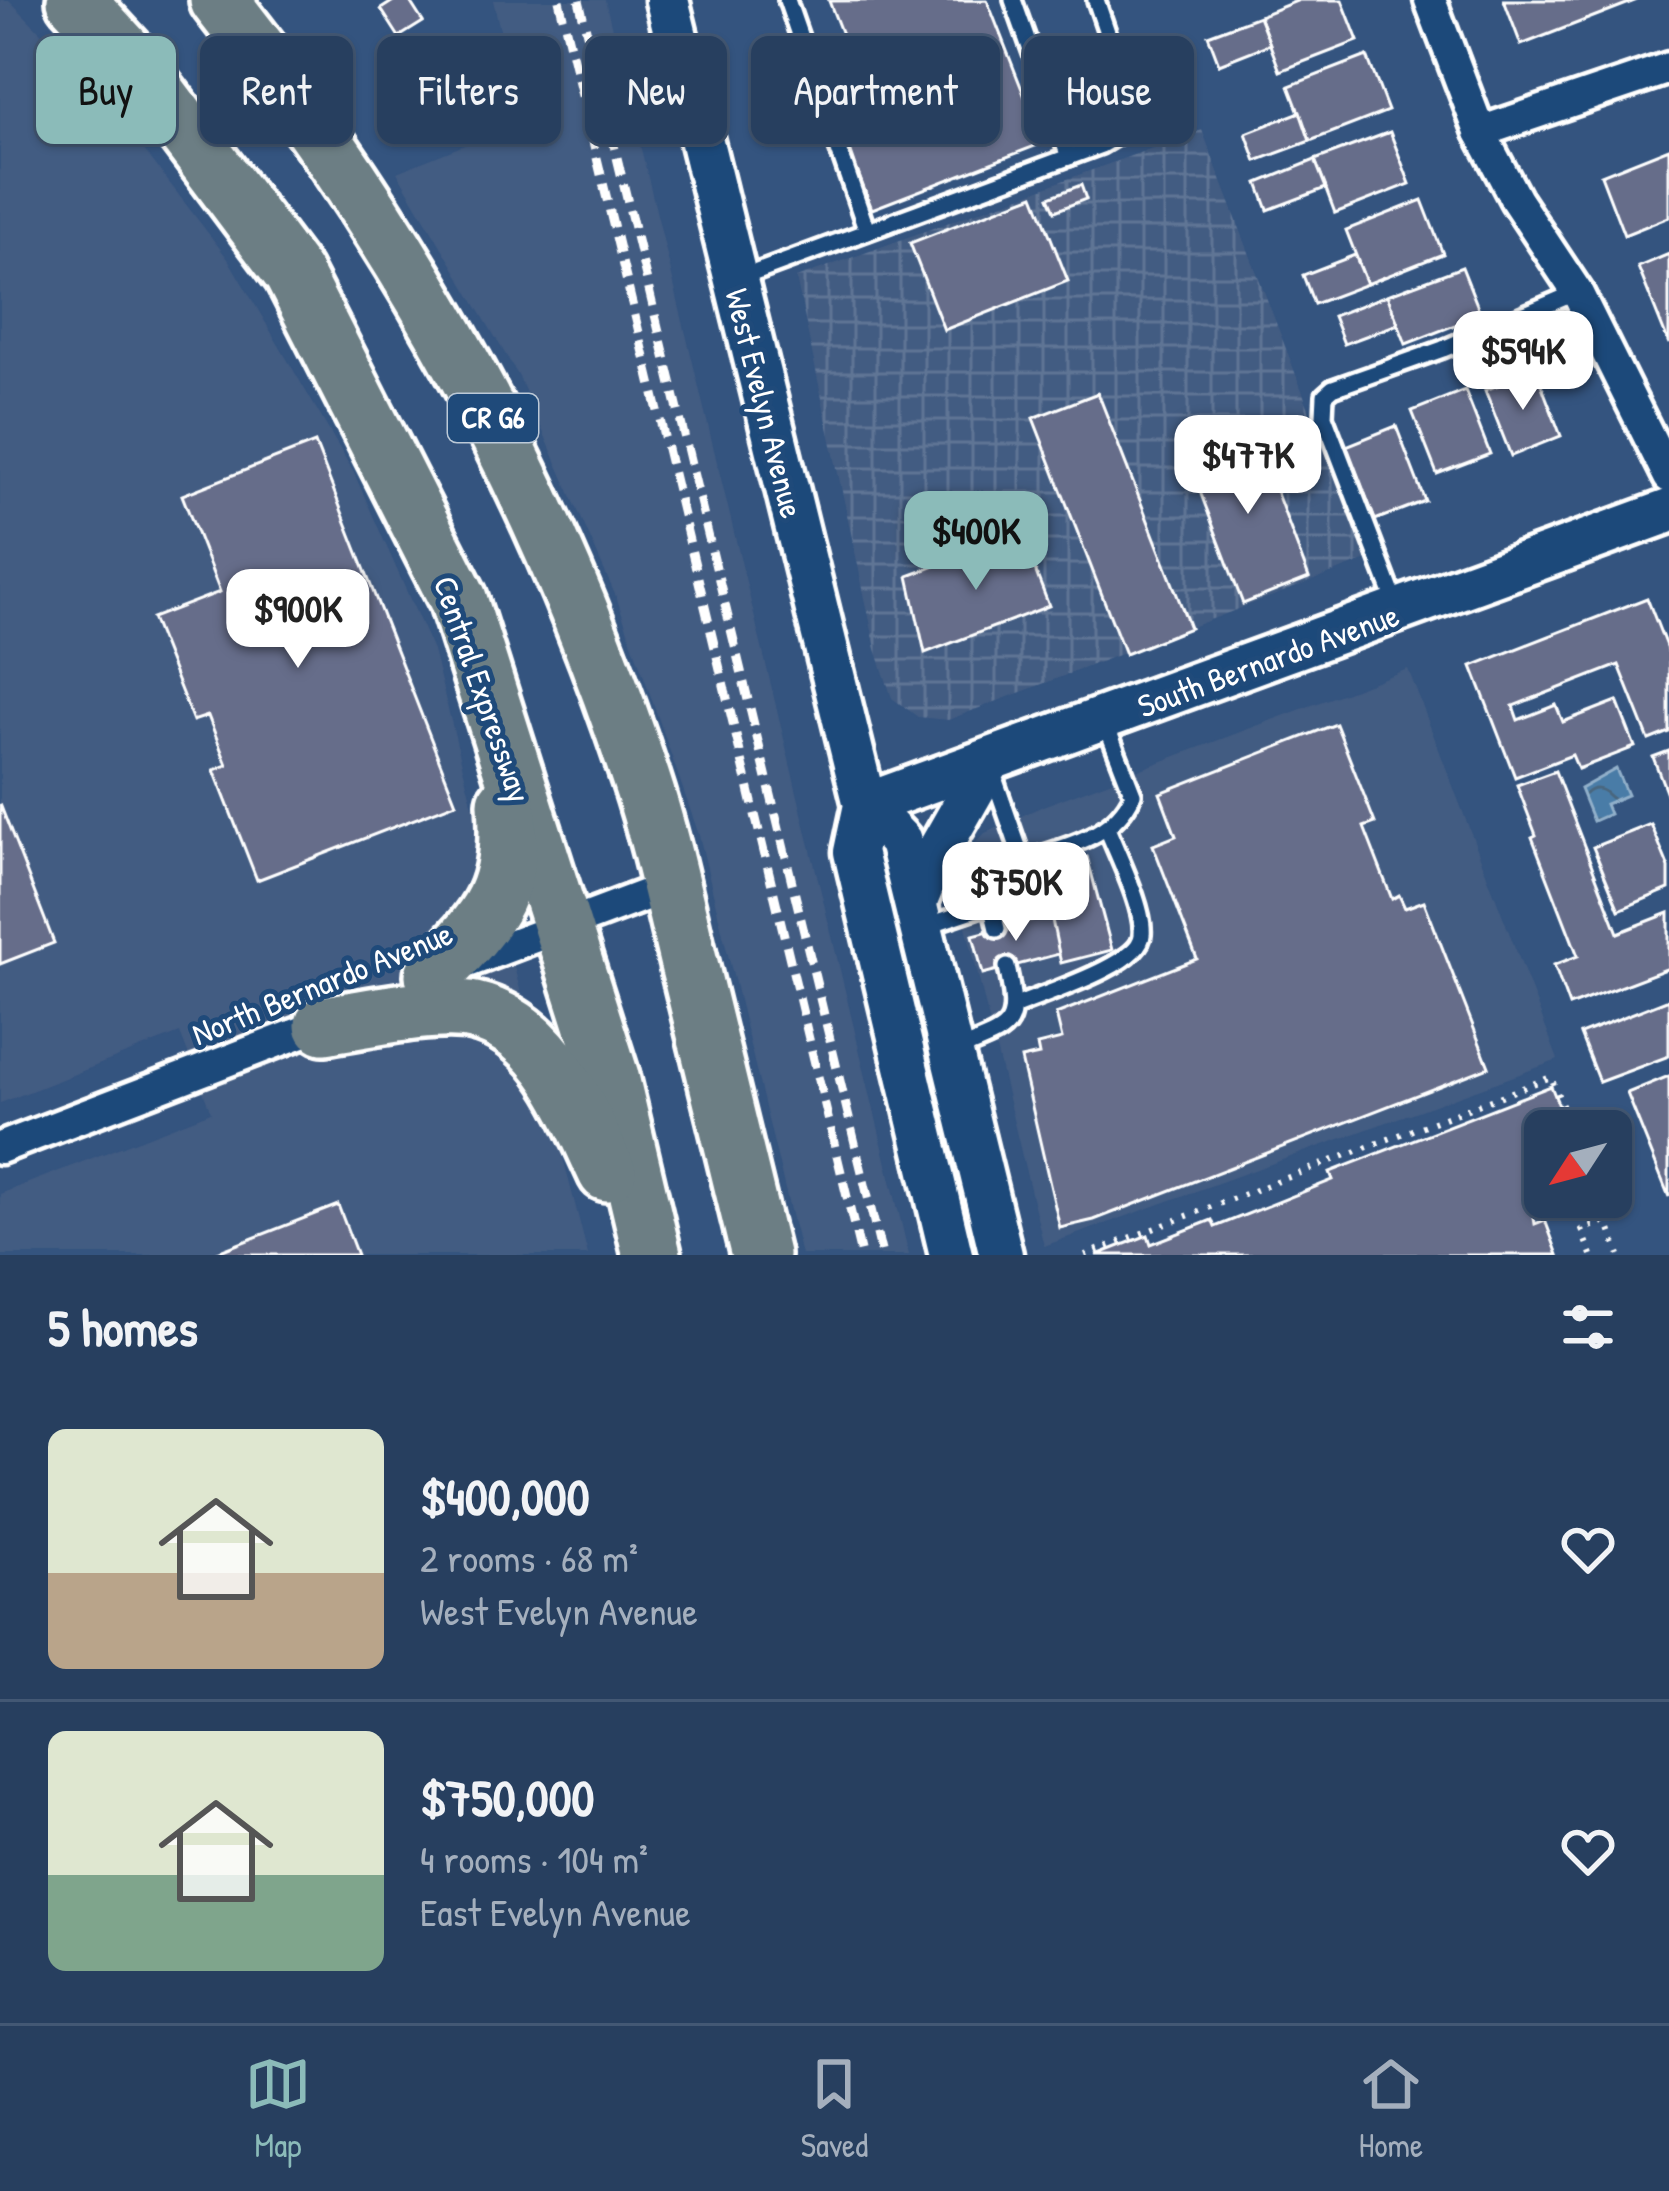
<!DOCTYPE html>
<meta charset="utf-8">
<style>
body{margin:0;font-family:"Patrick Hand",sans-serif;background:#2f4665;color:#f1f3f6;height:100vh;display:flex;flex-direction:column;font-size:45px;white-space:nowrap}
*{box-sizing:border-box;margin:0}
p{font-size:39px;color:#a4afbd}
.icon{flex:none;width:66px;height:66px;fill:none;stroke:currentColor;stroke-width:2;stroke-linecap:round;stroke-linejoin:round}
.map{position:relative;height:1255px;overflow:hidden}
.sheet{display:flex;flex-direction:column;background:#273f5f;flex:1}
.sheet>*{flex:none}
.banner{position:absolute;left:36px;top:36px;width:1599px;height:108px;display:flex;gap:24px}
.needle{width:78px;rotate:234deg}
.controls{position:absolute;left:1524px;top:1110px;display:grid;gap:24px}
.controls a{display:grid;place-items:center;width:108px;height:108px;border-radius:18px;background:#273f5f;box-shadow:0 3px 9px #0004,0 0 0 3px #435874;font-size:60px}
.price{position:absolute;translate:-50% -102px;padding:0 27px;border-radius:24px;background:#fff;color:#222;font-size:39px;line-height:78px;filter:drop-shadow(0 3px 6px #0008)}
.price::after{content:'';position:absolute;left:50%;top:72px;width:36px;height:27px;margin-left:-18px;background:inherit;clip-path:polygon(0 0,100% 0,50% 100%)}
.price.current{background:#8bbbb9;color:#111}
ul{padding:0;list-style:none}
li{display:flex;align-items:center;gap:36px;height:300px;padding:0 48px}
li+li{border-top:3px solid #435874}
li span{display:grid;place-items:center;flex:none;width:336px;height:240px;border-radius:18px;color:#555}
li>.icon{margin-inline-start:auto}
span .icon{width:144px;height:144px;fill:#fffc;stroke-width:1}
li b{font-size:51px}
h2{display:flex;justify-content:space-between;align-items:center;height:144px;padding:0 48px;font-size:51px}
.pill{padding:0 42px;border-radius:18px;background:#273f5f;box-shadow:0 3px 9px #0004,0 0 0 3px #435874;font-size:42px;line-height:108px}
.pill.current{background:#8bbbb9;color:#111}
.dock{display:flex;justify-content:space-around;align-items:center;height:168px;border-top:3px solid #435874;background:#273f5f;font-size:33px;color:#a4afbd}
.dock a{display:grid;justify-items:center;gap:6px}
.dock .current{color:#8bbbb9}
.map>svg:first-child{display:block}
.built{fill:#435c82}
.industrial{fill:url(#industrial-grid)}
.water{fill:url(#water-waves);stroke:#92b0ca;stroke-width:3}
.building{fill:#666d8a;stroke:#fff;stroke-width:3}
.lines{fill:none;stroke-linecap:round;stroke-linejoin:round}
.lane-casing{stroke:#fff;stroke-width:24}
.street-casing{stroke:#fff;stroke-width:39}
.secondary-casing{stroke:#fff;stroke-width:51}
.highway-casing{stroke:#fff;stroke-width:66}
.path{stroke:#fff;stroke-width:6;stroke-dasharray:3 9;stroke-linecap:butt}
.lane{stroke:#1f4a7a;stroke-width:15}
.street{stroke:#1f4a7a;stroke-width:30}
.secondary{stroke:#1f4a7a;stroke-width:42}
.highway{stroke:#6c7e84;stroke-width:57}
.rail{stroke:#fff;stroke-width:9;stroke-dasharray:18 9;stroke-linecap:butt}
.labels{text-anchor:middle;stroke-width:10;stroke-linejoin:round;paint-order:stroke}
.shield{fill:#1f4a7a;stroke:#bcc9d7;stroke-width:3}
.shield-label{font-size:30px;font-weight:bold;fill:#fff}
.street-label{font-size:33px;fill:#fff;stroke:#1f4a7a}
</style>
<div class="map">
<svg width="1669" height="1255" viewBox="0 0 1669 1255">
<defs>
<pattern id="industrial-grid" width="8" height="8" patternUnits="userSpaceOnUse" patternTransform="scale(3)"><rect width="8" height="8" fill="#435c82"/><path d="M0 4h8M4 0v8" fill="none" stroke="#5f7495"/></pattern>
<pattern id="water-waves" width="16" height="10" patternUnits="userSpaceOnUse" patternTransform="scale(3)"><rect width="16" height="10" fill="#497ca7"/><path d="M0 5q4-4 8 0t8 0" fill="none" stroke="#4a667e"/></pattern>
</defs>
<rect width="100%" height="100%" fill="#34547f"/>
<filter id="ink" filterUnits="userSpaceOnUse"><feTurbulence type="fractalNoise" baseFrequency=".00833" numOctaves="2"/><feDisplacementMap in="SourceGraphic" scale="24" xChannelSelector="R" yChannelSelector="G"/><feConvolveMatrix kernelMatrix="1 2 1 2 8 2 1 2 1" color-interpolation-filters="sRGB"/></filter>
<g filter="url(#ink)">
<g class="built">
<path d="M0,0h9l88,89 131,170 126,214 79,178 155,604h-588v-61l211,-82 -31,-79 -180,70z"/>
<path d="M493,0h112l304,1255h-108l-102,-420 -82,-236 -98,-222 -122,-205 125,-50z"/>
<path d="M1408,669l150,391 -514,186 -85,-349 -1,-17 7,-26 20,-21 58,-27z"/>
</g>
<path class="industrial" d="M1202,130l165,430 -419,160 -30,-3 -26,-19 -16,-49 -80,-371z"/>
<path class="water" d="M1616,769l11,26 -22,9 4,10 -16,7 -13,-32z"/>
<g class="building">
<path d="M395,0h14l14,22 -24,15 -18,-28z"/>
<path d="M987,0l56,143 -171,66 -25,-64 33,-13 -51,-131z"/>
<path d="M1299,0h43l16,41 -78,30 -21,-55z"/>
<path d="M1504,0h133l-116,45z"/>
<path d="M1259,16l11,28 -51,20 -11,-29z"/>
<path d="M1367,56l21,55 -78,30 -21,-55z"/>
<path d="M1300,112l10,29 -54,20 -10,-28z"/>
<path d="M1390,132l20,52 -75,29 -20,-53z"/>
<path d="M1669,148v69l-45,18 -23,-60z"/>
<path d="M1315,160l11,28 -58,22 -10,-27z"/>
<path d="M1081,185l5,14 -31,12 -6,-14z"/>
<path d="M1034,195l34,86 -124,49 -34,-87z"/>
<path d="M1422,200l21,54 -76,30 -21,-54z"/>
<path d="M1669,254v90l-31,-77z"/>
<path d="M1355,255l12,29 -53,20 -11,-29z"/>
<path d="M1462,267l19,48 -75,29 -19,-49z"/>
<path d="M1387,295l11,29 -54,20 -11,-28z"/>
<path d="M1536,371l25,65 -50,20 -26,-66z"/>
<path d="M1465,390l25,64 -53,20 -25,-63z"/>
<path d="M1098,393l92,235 -65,26 -92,-236z"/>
<path d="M1396,426l29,75 -50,19 -29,-74z"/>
<path d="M1253,430l56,148 -66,26 -57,-149z"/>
<path d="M315,443l141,360 -199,77 -43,-110 13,-5 -19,-49 -15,5 -41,-103 68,-26 -38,-97z"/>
<path d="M1021,534l28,72 -124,47 -17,-77z"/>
<path d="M1647,598l22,56v78l-20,8 -30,-75 -106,41 5,14 38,-15 7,17 54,-21 18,46 -57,22 -6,-14 -57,22 -43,-111z"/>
<path d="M1336,724l39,99 -11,4 28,72 7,-4 6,13 19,-7 65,166 -395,153 -34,8 -39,-169 18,-4 -2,-10 25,-6 -6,-25 141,-55 -44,-114 23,-9 -16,-43z"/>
<path d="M1669,751v48l-16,-42z"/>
<path d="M1555,771l63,162 51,-20v55l-100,38 -15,-41 24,-9 -46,-119 4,-2 -19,-50z"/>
<path d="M0,804l54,139 -54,21z"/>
<path d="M1651,824l18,44v21l-50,21 -26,-63z"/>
<path d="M1087,857l25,93 -51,13 -22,-93z"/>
<path d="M1051,915l8,39 -76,20 -10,-39z"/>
<path d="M1669,999v57l-70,26 -19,-48z"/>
<path d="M1669,1076v121l-42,-104z"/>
<path d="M1551,1086l18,45h-24v66l-6,3 -5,18 1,6 10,-4 13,35h-461l51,-20 3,9 61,-24 3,7 118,-47 -3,-8z"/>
<path d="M1546,1197h43l-37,15z"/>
<path d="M338,1205l19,50h-147z"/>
</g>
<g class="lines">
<g class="lane-casing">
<g id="lane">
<path d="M787,0l80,231"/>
<path d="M1013,0l56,157"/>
<path d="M738,279l363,-134 37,-22 -42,-123"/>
<path d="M1398,609l-74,-193 1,-21 8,-7 110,-39 134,-57"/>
<path d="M991,769l32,92 -32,43 6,25"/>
<path d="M1023,861c42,-15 91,-23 110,-67l-28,-72"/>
<path d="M926,926l65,-22"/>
<path d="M1016,1006c27,-12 124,-41 126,-71 3,-26 -25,-81 -35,-107"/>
<path d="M956,1051c55,-23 65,-20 51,-84"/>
</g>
</g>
<g class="street-casing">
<g id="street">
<path d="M1430,0l50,132 36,68 61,92 92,185"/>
<path d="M1480,132l189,-64"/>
<path d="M457,966l215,-81"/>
<path d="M0,1148l336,-129"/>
</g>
</g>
<g class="secondary-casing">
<g id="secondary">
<path d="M667,0l198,805 -10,47 96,403"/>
<path d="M865,805l804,-294"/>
<path d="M865,805l35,36 101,414"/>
<path d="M916,902l16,-40 57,-100"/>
</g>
</g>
<g class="highway-casing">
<g id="highway">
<path d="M76,0l60,65 157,209 165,325 152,478 42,178"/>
<path d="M219,0c190,241 326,487 422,779 21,63 34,128 50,193 23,95 46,189 69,283"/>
<path d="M434,975c59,-62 79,-83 73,-172"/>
<path d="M324,1025c40,-6 111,-22 150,-14 75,17 104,100 133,161"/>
</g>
</g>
<g class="path">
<path d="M1597,1197l23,58"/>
<path d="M1085,1255l466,-178 21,54"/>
<path d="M1592,1255l-10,-25 25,-9"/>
</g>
<use href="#lane" class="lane"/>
<use href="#street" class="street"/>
<use href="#secondary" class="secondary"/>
<use href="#highway" class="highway"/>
<g class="rail">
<path d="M559,0l302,1255"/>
<path d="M579,0l303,1255"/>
</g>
</g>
</g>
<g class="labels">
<rect class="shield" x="448" y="394" width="90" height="48" rx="9"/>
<g class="shield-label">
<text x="493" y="428">CR G6</text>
</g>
<g class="street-label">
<text transform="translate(765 403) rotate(76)" y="12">West Evelyn Avenue</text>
<text transform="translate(1268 660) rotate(-20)" y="12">South Bernardo Avenue</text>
<text transform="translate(483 689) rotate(71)" y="12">Central Expressway</text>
<text transform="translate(322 983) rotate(-22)" y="12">North Bernardo Avenue</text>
</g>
</g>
</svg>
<div class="controls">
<a><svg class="needle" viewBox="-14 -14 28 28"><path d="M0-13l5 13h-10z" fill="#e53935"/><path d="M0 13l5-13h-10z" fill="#a4afbd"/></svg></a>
</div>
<b class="price" style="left:1523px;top:413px">$594K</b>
<b class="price" style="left:1248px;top:517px">$477K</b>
<b class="price current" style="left:976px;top:593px">$400K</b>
<b class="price" style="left:298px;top:671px">$900K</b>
<b class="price" style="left:1016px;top:944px">$750K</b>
<div class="banner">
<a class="pill current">Buy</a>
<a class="pill">Rent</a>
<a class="pill">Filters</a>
<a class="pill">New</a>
<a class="pill">Apartment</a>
<a class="pill">House</a>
</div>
</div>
<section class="sheet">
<h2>5 homes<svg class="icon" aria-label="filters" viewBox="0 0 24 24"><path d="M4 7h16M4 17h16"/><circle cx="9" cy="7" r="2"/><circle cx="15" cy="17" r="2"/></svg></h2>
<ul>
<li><span style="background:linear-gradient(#dfe7d0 60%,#b9a48a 0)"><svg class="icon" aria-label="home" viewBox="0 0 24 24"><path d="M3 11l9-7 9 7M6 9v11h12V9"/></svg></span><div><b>$400,000</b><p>2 rooms · 68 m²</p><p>West Evelyn Avenue</p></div><svg class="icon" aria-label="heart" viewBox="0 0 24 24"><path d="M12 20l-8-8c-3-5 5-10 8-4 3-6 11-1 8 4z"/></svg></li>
<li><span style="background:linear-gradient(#dfe7d0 60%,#7fa58c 0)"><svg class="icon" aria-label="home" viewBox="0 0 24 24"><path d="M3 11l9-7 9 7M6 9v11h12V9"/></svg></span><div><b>$750,000</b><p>4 rooms · 104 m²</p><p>East Evelyn Avenue</p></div><svg class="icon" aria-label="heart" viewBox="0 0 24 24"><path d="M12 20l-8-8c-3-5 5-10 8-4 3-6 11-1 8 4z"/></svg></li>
</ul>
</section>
<nav class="dock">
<a class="current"><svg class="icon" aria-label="map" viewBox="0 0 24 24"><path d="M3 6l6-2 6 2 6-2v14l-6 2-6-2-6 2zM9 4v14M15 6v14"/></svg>Map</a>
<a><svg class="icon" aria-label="saved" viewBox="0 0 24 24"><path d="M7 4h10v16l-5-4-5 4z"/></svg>Saved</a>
<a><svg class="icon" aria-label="home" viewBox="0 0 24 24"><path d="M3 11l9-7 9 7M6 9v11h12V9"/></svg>Home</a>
</nav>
